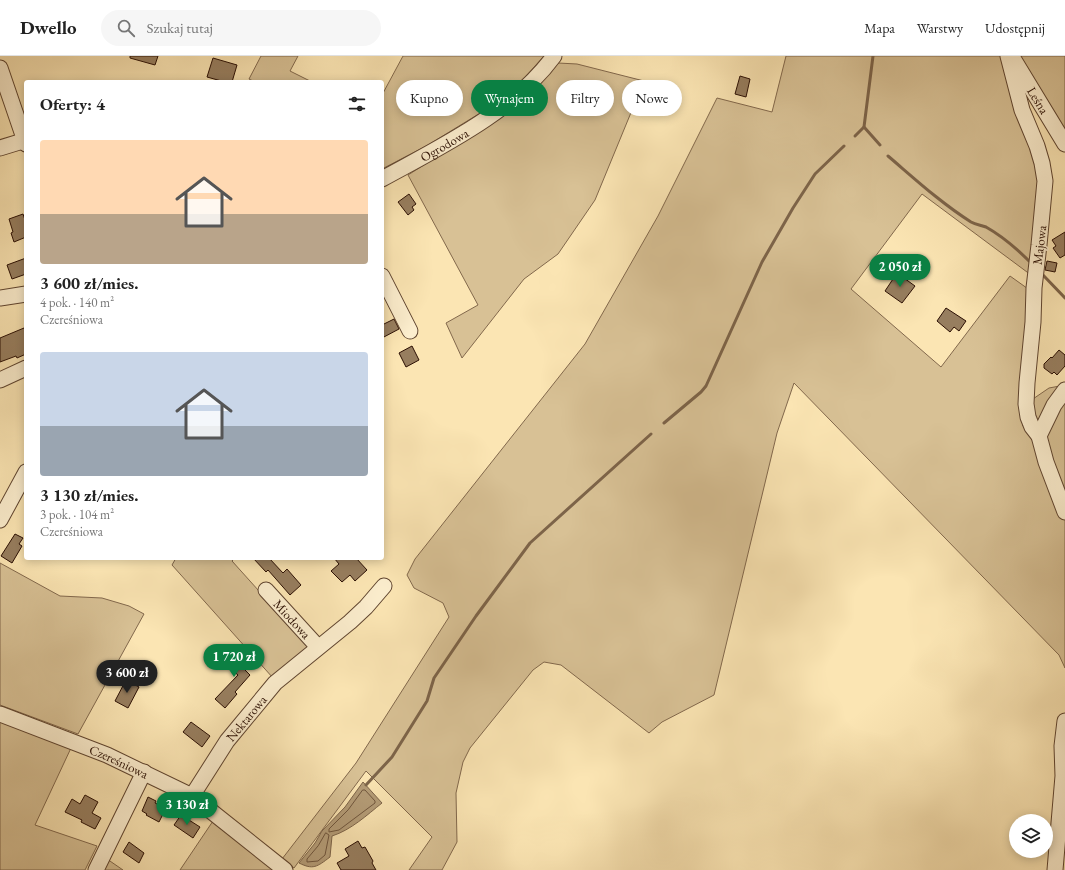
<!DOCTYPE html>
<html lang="pl">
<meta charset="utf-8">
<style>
body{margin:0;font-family:"EB Garamond",serif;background:#f6f6f6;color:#222;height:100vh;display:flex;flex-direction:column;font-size:15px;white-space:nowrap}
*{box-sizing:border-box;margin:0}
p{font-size:13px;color:#767676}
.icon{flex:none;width:22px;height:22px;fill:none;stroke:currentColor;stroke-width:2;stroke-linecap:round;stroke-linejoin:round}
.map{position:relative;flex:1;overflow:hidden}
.side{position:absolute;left:24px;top:24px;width:360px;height:480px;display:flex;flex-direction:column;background:#fff;border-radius:4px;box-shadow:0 2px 10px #0003}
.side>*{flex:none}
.hud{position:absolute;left:396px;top:24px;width:380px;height:36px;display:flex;gap:8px}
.fabs{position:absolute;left:1009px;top:758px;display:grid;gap:8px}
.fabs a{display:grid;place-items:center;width:44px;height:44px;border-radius:50%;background:#fff;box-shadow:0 2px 10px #0003;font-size:20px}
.price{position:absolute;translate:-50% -34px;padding:0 9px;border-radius:14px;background:#0b8043;color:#fff;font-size:13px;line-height:26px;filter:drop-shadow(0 1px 2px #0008)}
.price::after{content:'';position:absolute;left:50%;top:24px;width:12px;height:9px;margin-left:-6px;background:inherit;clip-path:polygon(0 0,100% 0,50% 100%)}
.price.selected{background:#222;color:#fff}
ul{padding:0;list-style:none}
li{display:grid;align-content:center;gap:8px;height:212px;padding:0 16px}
li span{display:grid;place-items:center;height:124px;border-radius:4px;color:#555}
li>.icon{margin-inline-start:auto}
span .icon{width:72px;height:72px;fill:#fffc;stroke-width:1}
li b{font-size:17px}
h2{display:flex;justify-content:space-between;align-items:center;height:48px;padding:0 16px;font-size:17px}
.pill{padding:0 14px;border-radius:18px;background:#fff;box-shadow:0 2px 10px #0003;font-size:14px;line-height:36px}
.pill.selected{background:#0b8043;color:#fff}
header{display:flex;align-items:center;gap:24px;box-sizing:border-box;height:56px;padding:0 20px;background:#fff;border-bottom:1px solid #e0e0e0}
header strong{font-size:19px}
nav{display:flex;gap:22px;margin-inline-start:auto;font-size:14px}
.search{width:280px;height:36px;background:#f6f6f6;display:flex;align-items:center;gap:10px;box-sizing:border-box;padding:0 14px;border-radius:22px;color:#767676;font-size:15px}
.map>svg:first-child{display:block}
.green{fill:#d8c195;stroke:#82684c}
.water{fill:#b49c77;stroke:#7d6449}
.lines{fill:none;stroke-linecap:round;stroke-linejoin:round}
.shore{stroke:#70563d;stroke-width:1}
.stream{stroke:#7d6449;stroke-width:3}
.building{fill:#977e5f;stroke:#2b0f03}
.minor-casing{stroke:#5f442f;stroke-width:17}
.minor{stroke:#fceece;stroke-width:15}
.labels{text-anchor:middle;stroke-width:3;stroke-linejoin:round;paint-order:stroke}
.street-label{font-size:13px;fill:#2b0f03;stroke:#fceece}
</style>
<header>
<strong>Dwello</strong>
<div class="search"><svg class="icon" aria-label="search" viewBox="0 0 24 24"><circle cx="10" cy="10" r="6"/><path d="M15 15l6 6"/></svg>Szukaj tutaj</div>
<nav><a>Mapa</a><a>Warstwy</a><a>Udostępnij</a></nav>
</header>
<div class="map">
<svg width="1065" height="814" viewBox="0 0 1065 814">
<rect width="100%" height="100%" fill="#fbe5b3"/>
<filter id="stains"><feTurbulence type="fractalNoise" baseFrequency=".005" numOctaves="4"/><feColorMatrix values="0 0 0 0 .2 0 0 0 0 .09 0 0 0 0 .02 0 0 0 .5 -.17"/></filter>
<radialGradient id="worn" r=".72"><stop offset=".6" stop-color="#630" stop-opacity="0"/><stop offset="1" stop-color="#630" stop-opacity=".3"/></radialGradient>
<g class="green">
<path d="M261,0h37l-8,15 22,11h-57l-6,-3z"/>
<path d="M403,0h141l-36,40 -80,49 -46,24v-74z"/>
<path d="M786,0h218l35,107 -8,112 -109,-81 -71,95 90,78 69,-91 21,15 -11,110 3,25 7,-25 19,-13 16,-3v283l-6,-13 -265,-272 -17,50 -63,262 -52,27 -13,11 -88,-68 -17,-3 -11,8 -63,78 -7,14 -7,31 1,49 -15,28h-33l23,-33 -66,-66 -72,97 -12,-9 74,-96 93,-146 -6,-14 -29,-15 -7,-13 8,-16 170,-215 73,-128 59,-118 55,14z"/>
<path d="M1015,0h50v81z"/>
<path d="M558,7l19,1 67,17 -49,119 -37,54 -34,25 -62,79 -16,-35 32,-18 -70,-130 109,-69z"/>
<path d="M176,502h59l-3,3 80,89 -39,28 -101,-113z"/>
<path d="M0,507l60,33 42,2 27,8 15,8 -66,120 -78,-29z"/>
<path d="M0,665l71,27 -36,77 62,21 -12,24h-85z"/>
<path d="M213,765l63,49h-96z"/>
<path d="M107,803l16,11h-22z"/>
</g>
<path class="water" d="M363,726l19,21c-15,12 -31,27 -50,33l-2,21c-13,10 -17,13 -31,6l16,-20 7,-12 23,-24z"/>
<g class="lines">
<g class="shore">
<path d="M363,734h2l10,11v2l-36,27 -10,2v-3l19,-19z"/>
<path d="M326,777l3,2 -4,20 -7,6 -11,1v-3l11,-13z"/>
</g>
<g class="stream">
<path d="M873,0l-9,71 16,18"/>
<path d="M855,80l9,-9"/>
<path d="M888,100c27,23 53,47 83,66 5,3 10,3 15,5 16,9 30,21 43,34"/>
<path d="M1043,219l22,23"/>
<path d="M664,367l37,-31 5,-6 56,-124 31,-54 22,-34 29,-28"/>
<path d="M366,729l26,-28 35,-56 7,-23 42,-62 54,-73 121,-109"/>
</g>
</g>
<g class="building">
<path d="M130,0h28l-3,9 -25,-7z"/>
<path d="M213,2l24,7 -5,17h-7l-18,-5z"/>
<path d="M740,20l10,3 -4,18 -11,-3z"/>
<path d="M409,138l7,10 -4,3 2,3 -6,5 -10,-13z"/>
<path d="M23,158l3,9v14l-12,5 -3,-9 2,-1 -4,-13z"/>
<path d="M1065,176v23l-5,3 -7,-10 3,-2 -4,-6z"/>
<path d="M26,202v16l-14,5 -5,-14z"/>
<path d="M1047,205l10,2 -2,9 -10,-2z"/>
<path d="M897,217l18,13 -13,17 -17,-12z"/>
<path d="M946,252l20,13 -7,10 -5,-4 -4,5 -13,-11z"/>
<path d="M394,263l5,10 -17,9v-13z"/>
<path d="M24,272l2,5v21l-9,4 -1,-2 -16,6v-24z"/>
<path d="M412,290l7,14 -13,7 -7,-14z"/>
<path d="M1059,294l6,5v11l-8,9 -3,-3 -2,2 -8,-6v-4l7,-7 1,1z"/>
<path d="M15,478l8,4 -4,6 3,2 -10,17 -11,-7z"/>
<path d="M253,502h16l14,15 4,-4 14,16 -11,10 -22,-25 -2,2z"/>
<path d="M334,502h22l11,12 -12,11 -5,-6 -8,7 -11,-11 8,-7z"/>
<path d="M234,592l11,9 -1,1 3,3 -4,5 2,2 -1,1 6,6 -15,17 2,2 -12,14 -10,-9 23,-24 -14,-12 7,-7 -2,-2z"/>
<path d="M126,624l13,7 -11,21 -13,-7z"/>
<path d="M191,666l19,14 -8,11 -19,-15z"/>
<path d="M85,739l13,7 -6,11 9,5 -6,11 -14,-7 1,-2 -17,-8 7,-13 8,5z"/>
<path d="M148,741l8,4 -1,2 11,5 -7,14 -13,-7 1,-1 -5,-3z"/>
<path d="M181,759l19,12 -7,11 -19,-13z"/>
<path d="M358,785l4,7 3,-1 8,14 -1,2 4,7h-35l-4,-7 12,-7 -4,-7z"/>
<path d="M129,786l15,11 -5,10 -16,-11z"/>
</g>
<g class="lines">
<g class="minor-casing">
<g id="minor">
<path d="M1008,0l14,54 15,36 5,17 3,18 -6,64 -5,43 -1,34 -6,61 -1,21 2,13 4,10 7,9 7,26 19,50"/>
<path id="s1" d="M1014,4l51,84"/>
<path d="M0,12l26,76"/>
<path d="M0,92l26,-8"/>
<path id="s2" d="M382,123c60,-33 131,-67 172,-123"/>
<path d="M382,220l28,55"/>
<path d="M0,242l26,-4"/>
<path d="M0,324l26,-12"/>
<path d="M1039,380l15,-31 11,-15"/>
<path d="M0,464l26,-48"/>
<path id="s3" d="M266,534l52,57"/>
<path id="s4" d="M0,658l107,41 85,41 93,74"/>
<path id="s5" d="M192,740l35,-55 48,-58 75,-61 16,-15 18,-21"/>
<path d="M96,814l48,-98"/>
<path d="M1055,814l8,-94 -1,-30 3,-25"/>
</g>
</g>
<use href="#minor" class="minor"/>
</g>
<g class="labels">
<g class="street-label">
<text dy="5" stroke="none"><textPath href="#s1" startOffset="47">Leśna</textPath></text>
<text dy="5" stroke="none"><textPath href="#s2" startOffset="71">Ogrodowa</textPath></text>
<text transform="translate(1039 189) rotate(-83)" y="5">Majowa</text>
<text dy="5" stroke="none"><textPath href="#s3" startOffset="39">Miodowa</textPath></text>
<text dy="5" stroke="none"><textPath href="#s5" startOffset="95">Nektarowa</textPath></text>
<text dy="5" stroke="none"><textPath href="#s4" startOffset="128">Czereśniowa</textPath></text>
</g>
</g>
<rect width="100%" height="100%" filter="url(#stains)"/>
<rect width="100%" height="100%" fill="url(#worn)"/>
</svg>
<div class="fabs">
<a><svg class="icon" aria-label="layers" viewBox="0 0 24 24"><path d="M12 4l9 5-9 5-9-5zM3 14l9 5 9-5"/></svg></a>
</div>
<b class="price" style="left:900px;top:232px">2 050 zł</b>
<b class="price" style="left:234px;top:622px">1 720 zł</b>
<b class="price selected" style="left:127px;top:638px">3 600 zł</b>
<b class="price" style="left:187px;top:770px">3 130 zł</b>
<div class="hud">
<a class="pill">Kupno</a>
<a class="pill selected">Wynajem</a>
<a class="pill">Filtry</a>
<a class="pill">Nowe</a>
</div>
<section class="side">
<h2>Oferty: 4<svg class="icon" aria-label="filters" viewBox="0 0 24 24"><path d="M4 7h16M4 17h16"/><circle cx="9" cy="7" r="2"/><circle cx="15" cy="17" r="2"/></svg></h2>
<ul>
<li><span style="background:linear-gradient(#ffd9b3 60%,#b9a48a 0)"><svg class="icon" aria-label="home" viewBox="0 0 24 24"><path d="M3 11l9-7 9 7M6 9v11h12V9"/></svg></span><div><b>3 600 zł/mies.</b><p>4 pok. · 140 m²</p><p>Czereśniowa</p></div></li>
<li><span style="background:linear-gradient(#c9d6e8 60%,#9aa5b1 0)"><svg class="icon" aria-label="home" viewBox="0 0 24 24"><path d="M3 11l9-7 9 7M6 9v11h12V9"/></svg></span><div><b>3 130 zł/mies.</b><p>3 pok. · 104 m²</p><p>Czereśniowa</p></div></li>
</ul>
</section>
</div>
